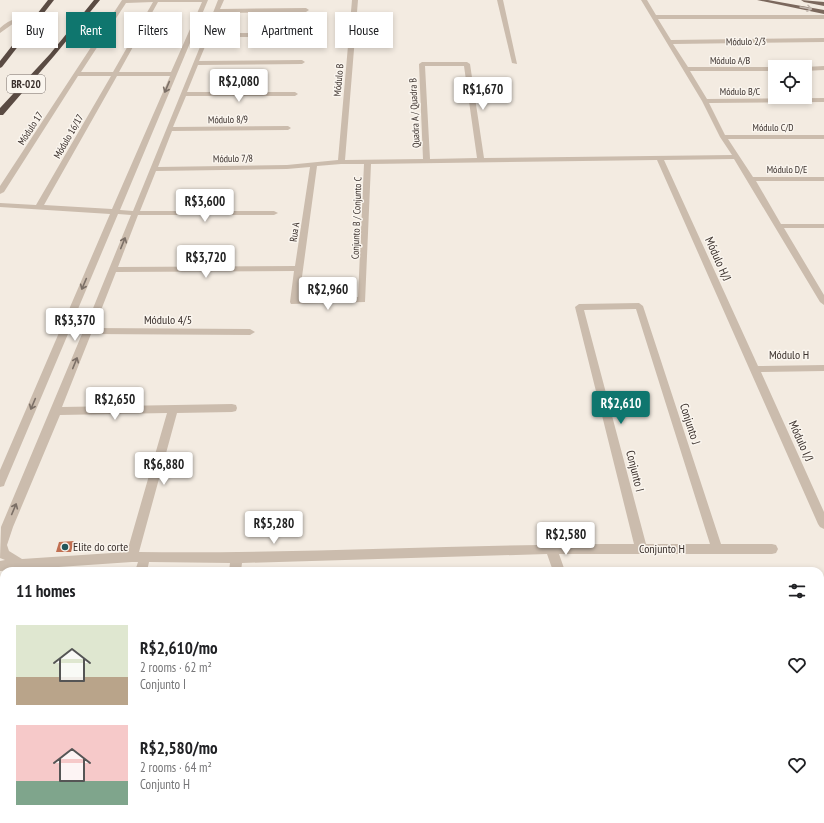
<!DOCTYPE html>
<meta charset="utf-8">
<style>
body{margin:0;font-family:"PT Sans Narrow",sans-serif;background:#f6f6f6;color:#202124;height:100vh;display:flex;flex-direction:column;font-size:15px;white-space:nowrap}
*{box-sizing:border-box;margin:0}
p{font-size:13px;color:#757577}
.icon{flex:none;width:22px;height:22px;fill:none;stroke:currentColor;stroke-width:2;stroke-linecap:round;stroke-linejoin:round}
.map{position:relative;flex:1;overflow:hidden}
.details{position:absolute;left:0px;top:567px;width:824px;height:256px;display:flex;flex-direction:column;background:#fff;border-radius:12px 12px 0 0;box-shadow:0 2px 6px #0003}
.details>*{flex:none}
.hud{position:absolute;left:12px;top:12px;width:400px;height:36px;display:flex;gap:8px}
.controls{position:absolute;left:768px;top:60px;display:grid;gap:8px}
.controls a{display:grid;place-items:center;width:44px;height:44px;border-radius:0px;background:#fff;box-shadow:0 2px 6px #0003;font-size:20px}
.price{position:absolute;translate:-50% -34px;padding:0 9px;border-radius:4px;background:#fff;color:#222;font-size:13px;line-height:26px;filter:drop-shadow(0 1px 2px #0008)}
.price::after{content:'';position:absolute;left:50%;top:24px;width:12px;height:9px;margin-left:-6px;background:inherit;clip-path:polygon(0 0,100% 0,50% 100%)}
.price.active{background:#0f766e;color:#fff}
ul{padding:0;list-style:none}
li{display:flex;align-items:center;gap:12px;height:100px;padding:0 16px}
li span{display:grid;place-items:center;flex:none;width:112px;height:80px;border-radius:0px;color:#555}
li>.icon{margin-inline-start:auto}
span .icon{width:48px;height:48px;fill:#fffc;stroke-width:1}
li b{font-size:17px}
h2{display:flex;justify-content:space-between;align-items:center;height:48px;padding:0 16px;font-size:17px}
.pill{padding:0 14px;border-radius:0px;background:#fff;box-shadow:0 2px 6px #0003;font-size:14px;line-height:36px}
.pill.active{background:#0f766e;color:#fff}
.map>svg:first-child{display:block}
.building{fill:#c16f51}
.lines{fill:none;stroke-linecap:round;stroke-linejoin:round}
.minor{fill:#cbbcad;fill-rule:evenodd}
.major{fill:#7b685d;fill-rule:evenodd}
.highway{fill:#5a4b43;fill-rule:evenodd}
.oneway{stroke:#c1b6ad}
.oneway2{stroke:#7b6f66}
.poi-dot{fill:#22555a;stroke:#faf5ee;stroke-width:1.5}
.labels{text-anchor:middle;stroke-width:3;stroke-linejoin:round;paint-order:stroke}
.far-street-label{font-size:10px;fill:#3a302c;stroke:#faf5ee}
.shield{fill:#faf5ee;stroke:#746b66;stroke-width:1}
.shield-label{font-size:11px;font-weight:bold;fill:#3a302c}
.street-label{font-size:12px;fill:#3a302c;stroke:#faf5ee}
.poi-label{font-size:12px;fill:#3a302c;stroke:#faf5ee;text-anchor:start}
</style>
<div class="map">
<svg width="824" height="823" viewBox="0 0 824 823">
<rect width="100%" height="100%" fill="#f3ebe1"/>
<path class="building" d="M74,541l-3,11h-15l3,-10z"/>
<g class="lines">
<g class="minor">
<path d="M122,0h86l-88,210 13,1 71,-174 -6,-2 7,-2 13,-33h6l-4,9 86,-1 3,2 -3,2 -87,1 -9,20h97l3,2 -3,2h-98l-10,24 103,-1 3,2 -3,2 -104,1 -11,27h108l3,2 -3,2h-109l-13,31 115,-1 3,2 -3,2 -116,1 -14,36 129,-2 51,-5 14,-160h6l-13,160 78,-1 -4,-95 3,-2h45l3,2 14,94 248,-3 -12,-18 -18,-36 -61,-101h6l9,15h168v4h-166l13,21 153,-2v4l-151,2 15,23h87v4h-85l17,28 117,-1v4l-115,1 16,32h99v4h-96l25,38h71v4h-68l25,43h43v4h-40l40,67v10l-4,-3 -86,-143 -70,1 94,206 66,-1v6l-63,1 63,140v17l-4,-2 -2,-3 -161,-364 -286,4 -6,138 -74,2 -1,-2 4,-31 -178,1 -22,56 156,1 5,3 -5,3 -159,-1 -29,73 170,-3 4,1 1,3 -1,3 -4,1 -55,1 -38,139c165,2 330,-8 495,-8l-59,-237 4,-3 60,-1 4,3 78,238h51l4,1 2,4 -2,4 -4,1h-213l6,17h-12l-6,-17 -305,9 -1,8h-12l1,-8 -81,-1 -2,9h-12l3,-9h-6l-132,9v-10l5,-1 -5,-2 1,-31 81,-193h-14l-63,149 -1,3 -4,1v-17l110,-256 -110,-7v-4l36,2 75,-129h-33l-74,116 -4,2v-8zM153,2l-40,70h-32l45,-69zM158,2h44l-31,70h-52zM425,66h39l13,92 -47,1zM117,76h53l-58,133 -68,-4zM341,164h23l-6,133 -59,2 18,-133zM310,167l-15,99 -177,1 20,-52h136l4,-2 -4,-2h-134l16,-40 131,-2zM118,214l13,1 -46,113h-15zM636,309l74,235h-64l-62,-234zM167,413l-40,139 -105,7 -13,-8 -2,-6 6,-18 47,-112z"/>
<path d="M497,0h6l14,64 -5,-1z"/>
<path d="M36,16l2,1v2l-24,4 -14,10v-5c10,-10 22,-11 36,-12z"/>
<path d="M824,66v4l-19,1v-4z"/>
<path d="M4,605v21l-4,2v-21z"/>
<path d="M824,609v16l-4,2v-16z"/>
<path d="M72,819h14l-1,4h-14z"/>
<rect x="190" y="819" width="14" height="4"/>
<path d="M606,819h14l1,4h-14z"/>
</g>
<g class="major">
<path d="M757,0h11l56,10v4z"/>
<path d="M801,0l23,2v4l-20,-4z"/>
</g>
<g class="highway">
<path d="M48,0h6l-52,67 -2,1v-7z"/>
<path d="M94,0h6l-46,56 -51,59h-3v-7l50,-54z"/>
</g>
</g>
<defs><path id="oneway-shaft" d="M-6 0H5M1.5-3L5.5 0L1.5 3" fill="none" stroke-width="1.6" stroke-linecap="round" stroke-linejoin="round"/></defs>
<use class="oneway" href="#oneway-shaft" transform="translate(806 8) rotate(10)"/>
<g class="oneway2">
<use href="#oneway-shaft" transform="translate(167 87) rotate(113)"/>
<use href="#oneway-shaft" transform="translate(123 243) rotate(-68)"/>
<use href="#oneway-shaft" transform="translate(84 284) rotate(113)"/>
<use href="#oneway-shaft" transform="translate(75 363) rotate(-68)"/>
<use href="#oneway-shaft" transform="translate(33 404) rotate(113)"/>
<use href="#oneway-shaft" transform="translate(14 509) rotate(-67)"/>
</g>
<circle class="poi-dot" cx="65" cy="547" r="4"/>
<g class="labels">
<g class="far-street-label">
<text transform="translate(746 41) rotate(-1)" y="4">Módulo 2/3</text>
<text x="730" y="64">Módulo A/B</text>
<text transform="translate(338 80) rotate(-85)" y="4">Módulo B</text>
<text x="740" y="95">Módulo B/C</text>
<text transform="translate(414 113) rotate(-93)" y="4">Quadra A / Quadra B</text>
<text transform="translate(228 119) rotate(-1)" y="4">Módulo 8/9</text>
<text x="773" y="131">Módulo C/D</text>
<text transform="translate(30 128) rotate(-57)" y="4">Módulo 17</text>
<text transform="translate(68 136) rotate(-60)" y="4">Módulo 16/17</text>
<text transform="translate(233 158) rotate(-1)" y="4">Módulo 7/8</text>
<text x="787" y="173">Módulo D/E</text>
<text transform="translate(356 218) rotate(-88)" y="4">Conjunto B / Conjunto C</text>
<text transform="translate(294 232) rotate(-82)" y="4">Rua A</text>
</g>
<rect class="shield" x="7" y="75" width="38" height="18" rx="3"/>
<g class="shield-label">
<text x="26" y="88">BR-020</text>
</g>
<g class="street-label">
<text transform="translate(718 259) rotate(66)" y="4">Módulo H/J</text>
<text x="168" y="324">Módulo 4/5</text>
<text x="789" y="359">Módulo H</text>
<text transform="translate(690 424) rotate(72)" y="4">Conjunto J</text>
<text transform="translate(801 441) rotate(66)" y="4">Módulo I/J</text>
<text transform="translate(635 471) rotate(76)" y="4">Conjunto I</text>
<text x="662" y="553">Conjunto H</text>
</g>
<g class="poi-label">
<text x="73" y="551">Elite do corte</text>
</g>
</g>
</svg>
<div class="controls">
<a><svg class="icon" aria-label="locate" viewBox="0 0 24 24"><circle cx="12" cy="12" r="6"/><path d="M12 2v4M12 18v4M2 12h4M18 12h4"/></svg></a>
</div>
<b class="price" style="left:239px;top:103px">R$2,080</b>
<b class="price" style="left:483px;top:111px">R$1,670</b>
<b class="price" style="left:205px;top:223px">R$3,600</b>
<b class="price" style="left:206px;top:279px">R$3,720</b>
<b class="price" style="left:328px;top:311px">R$2,960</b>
<b class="price" style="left:75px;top:342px">R$3,370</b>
<b class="price" style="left:115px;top:421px">R$2,650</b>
<b class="price active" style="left:621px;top:425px">R$2,610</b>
<b class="price" style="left:164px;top:486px">R$6,880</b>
<b class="price" style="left:274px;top:545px">R$5,280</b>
<b class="price" style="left:566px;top:556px">R$2,580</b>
<div class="hud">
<a class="pill">Buy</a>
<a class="pill active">Rent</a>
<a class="pill">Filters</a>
<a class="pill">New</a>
<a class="pill">Apartment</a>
<a class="pill">House</a>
</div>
<section class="details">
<h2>11 homes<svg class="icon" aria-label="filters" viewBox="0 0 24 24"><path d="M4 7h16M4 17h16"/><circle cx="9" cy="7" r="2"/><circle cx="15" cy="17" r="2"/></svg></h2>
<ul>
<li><span style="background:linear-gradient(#dfe7d0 65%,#b9a48a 0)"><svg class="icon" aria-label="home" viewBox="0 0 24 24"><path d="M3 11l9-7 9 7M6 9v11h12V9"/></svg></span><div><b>R$2,610/mo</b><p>2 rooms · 62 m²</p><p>Conjunto I</p></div><svg class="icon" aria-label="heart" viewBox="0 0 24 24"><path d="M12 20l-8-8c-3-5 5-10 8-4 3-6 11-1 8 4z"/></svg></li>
<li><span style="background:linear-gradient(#f6c9c9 70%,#7fa58c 0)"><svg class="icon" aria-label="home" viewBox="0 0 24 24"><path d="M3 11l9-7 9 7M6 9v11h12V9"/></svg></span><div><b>R$2,580/mo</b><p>2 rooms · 64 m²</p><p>Conjunto H</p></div><svg class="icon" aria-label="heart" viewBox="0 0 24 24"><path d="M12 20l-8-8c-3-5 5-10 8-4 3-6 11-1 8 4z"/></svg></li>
</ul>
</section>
</div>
